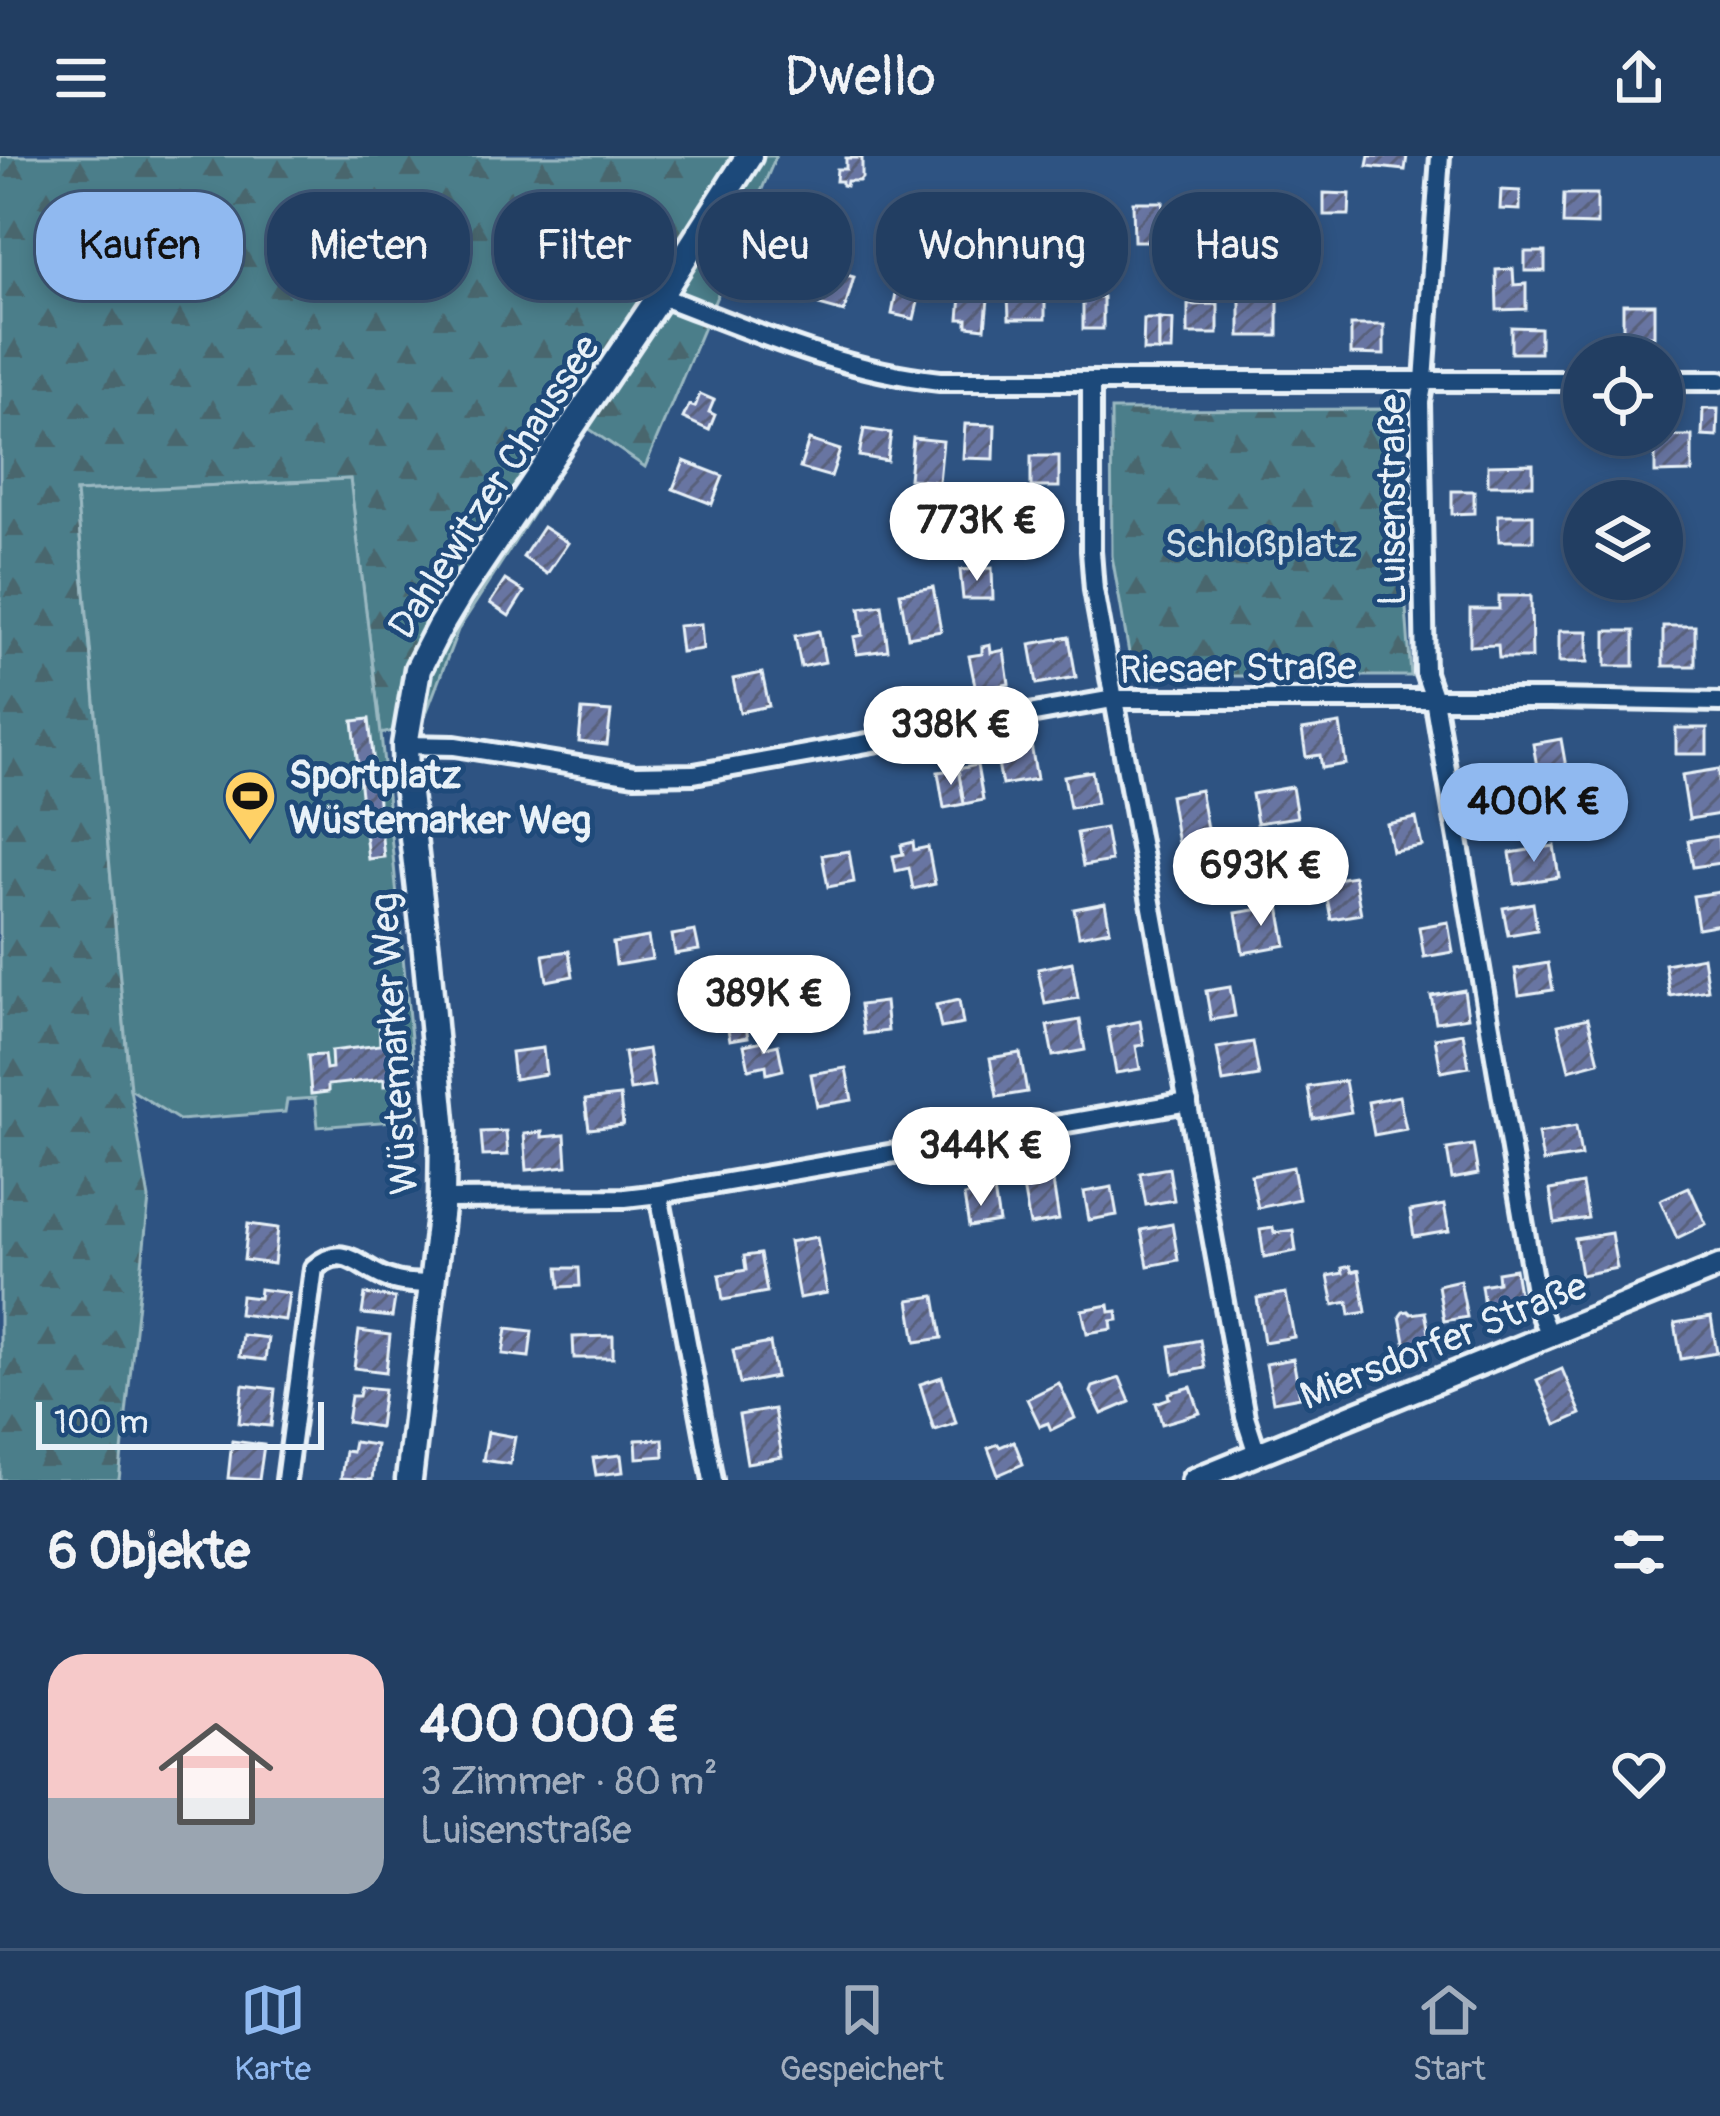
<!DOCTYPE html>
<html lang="de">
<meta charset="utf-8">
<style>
body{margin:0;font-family:Pangolin,sans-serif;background:#2e496b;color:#f1f3f6;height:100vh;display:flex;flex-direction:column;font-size:45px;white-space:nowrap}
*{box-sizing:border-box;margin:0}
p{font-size:39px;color:#a2aebe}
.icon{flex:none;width:66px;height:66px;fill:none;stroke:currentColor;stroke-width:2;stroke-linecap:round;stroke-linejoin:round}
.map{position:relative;height:1324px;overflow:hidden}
.drawer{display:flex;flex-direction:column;background:#223e62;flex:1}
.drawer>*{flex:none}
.banner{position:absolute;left:36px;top:36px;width:1650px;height:108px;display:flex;gap:24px}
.controls{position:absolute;left:1563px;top:180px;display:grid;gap:24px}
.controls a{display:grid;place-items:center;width:120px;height:120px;border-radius:50%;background:#223e62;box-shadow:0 6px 18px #0003,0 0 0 3px #3f5777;font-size:60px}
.scale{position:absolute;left:36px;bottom:30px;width:288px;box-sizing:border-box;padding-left:12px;border:6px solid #e8f1f8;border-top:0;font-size:33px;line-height:42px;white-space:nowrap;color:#e8f1f8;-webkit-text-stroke:9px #1f4a7a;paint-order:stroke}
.price{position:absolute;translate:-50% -102px;padding:0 27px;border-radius:42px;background:#fff;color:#222;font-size:39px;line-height:78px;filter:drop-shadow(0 3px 6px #0008)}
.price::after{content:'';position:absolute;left:50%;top:72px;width:36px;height:27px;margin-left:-18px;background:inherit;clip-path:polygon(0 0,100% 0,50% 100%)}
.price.active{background:#90b9f0;color:#111}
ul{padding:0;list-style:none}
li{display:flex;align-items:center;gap:36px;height:300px;padding:0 48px}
li span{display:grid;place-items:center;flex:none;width:336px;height:240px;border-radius:36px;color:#555}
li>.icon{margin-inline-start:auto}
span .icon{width:144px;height:144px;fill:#fffc;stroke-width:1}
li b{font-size:51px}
h2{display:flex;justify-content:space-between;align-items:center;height:144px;padding:0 48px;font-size:51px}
.chip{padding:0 42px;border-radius:48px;background:#223e62;box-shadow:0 6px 18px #0003,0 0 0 3px #3f5777;font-size:42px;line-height:108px}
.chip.active{background:#90b9f0;color:#111}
header{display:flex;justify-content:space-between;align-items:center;height:156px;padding:0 48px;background:#223e62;font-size:54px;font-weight:600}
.menu{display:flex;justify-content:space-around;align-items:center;height:168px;border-top:3px solid #3f5777;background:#223e62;font-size:33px;color:#a2aebe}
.menu a{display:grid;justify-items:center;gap:6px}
.menu .active{color:#90b9f0}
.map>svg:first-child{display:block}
.forest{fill:url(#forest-firs);stroke:#9ab8c1;stroke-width:3}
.pitch{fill:#4c7e8a;stroke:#9ab8c1;stroke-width:3}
.building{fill:url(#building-hatch);stroke:#e8f1f8;stroke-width:3}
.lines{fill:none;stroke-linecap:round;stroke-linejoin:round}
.minor-casing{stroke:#e8f1f8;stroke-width:26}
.tertiary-casing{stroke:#e8f1f8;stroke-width:30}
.secondary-casing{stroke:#e8f1f8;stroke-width:33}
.minor{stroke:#1f4a7a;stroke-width:16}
.tertiary{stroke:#1f4a7a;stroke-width:21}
.secondary{stroke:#1f4a7a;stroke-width:24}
.labels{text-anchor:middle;stroke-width:10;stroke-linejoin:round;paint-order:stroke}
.street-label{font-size:39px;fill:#e8f1f8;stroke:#1f4a7a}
.park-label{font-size:39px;fill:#d1e0e8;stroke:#1f4a7a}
.poi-label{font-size:39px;font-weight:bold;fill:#e8f1f8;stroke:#1f4a7a;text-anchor:start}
</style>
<header><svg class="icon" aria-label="menu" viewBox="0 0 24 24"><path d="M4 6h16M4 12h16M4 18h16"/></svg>Dwello<svg class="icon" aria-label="share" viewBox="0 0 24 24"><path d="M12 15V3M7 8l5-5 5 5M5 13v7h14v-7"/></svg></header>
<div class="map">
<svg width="1720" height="1324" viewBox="0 0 1720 1324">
<defs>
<pattern id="forest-firs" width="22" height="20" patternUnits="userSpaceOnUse" patternTransform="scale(3)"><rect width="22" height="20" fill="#4c7e8a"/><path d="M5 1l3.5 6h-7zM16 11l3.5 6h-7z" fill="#49666d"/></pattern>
<pattern id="building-hatch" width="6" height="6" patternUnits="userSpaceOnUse" patternTransform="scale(3)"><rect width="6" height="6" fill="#6875a2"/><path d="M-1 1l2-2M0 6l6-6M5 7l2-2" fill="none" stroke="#59617a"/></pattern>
</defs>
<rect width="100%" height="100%" fill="#2e5382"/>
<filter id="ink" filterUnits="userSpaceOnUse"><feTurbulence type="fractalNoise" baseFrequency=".00833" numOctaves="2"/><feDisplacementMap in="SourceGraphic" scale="24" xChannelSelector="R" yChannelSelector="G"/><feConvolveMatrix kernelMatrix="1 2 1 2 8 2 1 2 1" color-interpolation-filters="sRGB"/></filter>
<g filter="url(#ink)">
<g class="forest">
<path d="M0,0h776l-131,311 -57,-39 -130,202 -36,94 -41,10 -31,-255 -274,13 54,597 19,110 -30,281h-119z"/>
<path d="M1403,253l-1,145 9,122h-278l-21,-120 -1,-146z"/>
</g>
<path class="pitch" d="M350,323l31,255 38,385 -101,8 -3,-29 -28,2 -2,12 -106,8 -49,-31 -54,-597z"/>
<g class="building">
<path d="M1369,0h38l-2,14 -38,-4z"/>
<path d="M846,2h16v20l-3,3h-12l-1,5 -4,-1v-4h-6l1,-12h9z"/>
<path d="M1501,34l19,1v19l-20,-1z"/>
<path d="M1324,37l26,1 -1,21h-25z"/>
<path d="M1564,38h33v31l-34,-1z"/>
<path d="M1133,46h30l1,39h-30z"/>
<rect x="1525" y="96" width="20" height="19"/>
<path d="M761,107l26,12 -7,21 -23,-8 6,-15 -5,-2z"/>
<path d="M1513,113l1,16 12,-1v25l-29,1 -1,-40z"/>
<path d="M828,114l26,7 -10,35 -25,-7z"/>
<path d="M896,137l23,5 -5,21 -22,-5z"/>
<path d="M1008,138l37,1v24h-36z"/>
<path d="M961,140l27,3 -3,29 -18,-2v-7h-8z"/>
<rect x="1083" y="141" width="20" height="32"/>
<path d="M1240,142l38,1v37h-38z"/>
<path d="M1218,148v30h-30v-29z"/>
<rect x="1623" y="148" width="31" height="32"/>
<path d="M1144,163h15v32h-16z"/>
<path d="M1159,163l14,1 -1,31h-13z"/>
<path d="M1351,169h33v30l-33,-1z"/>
<path d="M1511,171l29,1v25h-29z"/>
<path d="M700,238l14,6 -5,12 6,3 -6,15 -26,-12 6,-13 6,2z"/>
<path d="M1703,253h15l-1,28 -15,-1z"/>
<path d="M965,268l30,1 -1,34 -31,-1z"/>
<path d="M864,273l27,4 -4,28 -28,-5z"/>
<rect x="1609" y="279" width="28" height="23"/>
<path d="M1655,280h37v36l-37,1z"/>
<path d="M913,282l30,3 -4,41 -30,-3z"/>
<path d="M809,284l31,10 -9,27 -31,-9z"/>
<rect x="1031" y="300" width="28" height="31"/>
<path d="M684,305l39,15 -11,28 -39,-15z"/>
<path d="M1533,308v21h-45v-20z"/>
<path d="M1452,335h22v22l-22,1z"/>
<path d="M1498,359h35v26h-34z"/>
<path d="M945,360h28l1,23 -28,2z"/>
<path d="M543,371l25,16 -21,31 -24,-17z"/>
<path d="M992,412l1,31h-30l-3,-29z"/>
<path d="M505,424l19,12 -15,24 -19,-13z"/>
<path d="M933,431l8,44 -33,6 -8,-44z"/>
<path d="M1499,440h32l1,62h-33l-1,-13 -28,1v-37h29z"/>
<path d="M882,449l6,45 -31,4 -3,-17 9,-2 -3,-27z"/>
<path d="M701,468l2,25 -22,3 -3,-26z"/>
<rect x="1663" y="470" width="32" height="40"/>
<path d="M819,475l6,31 -24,5 -6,-31z"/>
<rect x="1559" y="475" width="29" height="31"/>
<rect x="1606" y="475" width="28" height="35"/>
<path d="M1069,481l7,40 -39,7 -7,-40z"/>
<path d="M990,489l1,8 13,-3 5,34 -33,6 -7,-34 13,-2v-7z"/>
<path d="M762,517l7,33 -29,6 -7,-33z"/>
<path d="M582,554l29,2 -4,33 -28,-3z"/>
<path d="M369,563l15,138 -16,2 -15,-138z"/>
<path d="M1340,568l6,40 -24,4 -2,-13 -14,2 -4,-27z"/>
<rect x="1676" y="572" width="31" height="26"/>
<path d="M1561,583l6,34 -28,5 -6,-34z"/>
<path d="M1031,589l6,34 -35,6 -6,-33z"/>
<path d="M977,609l6,35 -19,4 -6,-35z"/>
<path d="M1507,609l6,30 -28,5 -5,-30z"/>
<path d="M958,613l6,35 -20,4 -6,-36z"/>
<path d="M1719,613l1,45 -31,5 -7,-44z"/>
<path d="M1092,615l5,32 -27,5 -6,-32z"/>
<path d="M1586,621h26l-1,38 -25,-1z"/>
<path d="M1292,631l5,30 -40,6 -5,-29z"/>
<path d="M1200,634l10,55 -31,5 -9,-54z"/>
<path d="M1416,662l6,28 -30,5 -5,-27z"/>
<path d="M1105,672l6,33 -28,5 -6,-33z"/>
<path d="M1718,680l2,27 -27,4 -5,-26z"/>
<path d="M913,686l1,8 14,-3 7,37 -22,5 -4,-21 -13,3 -3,-15 10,-2 -2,-9z"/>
<path d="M1554,690l5,31 -44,7 -5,-31z"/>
<path d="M1257,692l6,31 -35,7 -6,-31z"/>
<path d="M849,695l5,31 -26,5 -6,-32z"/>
<path d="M1354,720l7,38 -30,5 -7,-38z"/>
<path d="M1720,736v32l-22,4 -5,-32z"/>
<path d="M1105,747l5,27 -31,6 -5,-27z"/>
<path d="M1533,747l4,27 -29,5 -5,-27z"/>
<path d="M1279,750l7,39 -43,8 -7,-40z"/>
<path d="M1448,766l5,30 -29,5 -5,-30z"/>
<path d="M695,775l4,19 -24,4 -3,-19z"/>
<path d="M648,781l4,22 -36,6 -3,-22z"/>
<path d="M569,795l4,25 -26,5 -4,-26z"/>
<path d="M1703,801l5,33 -38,6 -5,-32z"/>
<path d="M1072,806l6,36 -33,6 -7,-35z"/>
<path d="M1548,807l5,27 -34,5 -4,-26z"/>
<path d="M737,822l11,59 -18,3 -11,-59z"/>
<path d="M1230,831l5,29 -24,4 -5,-29z"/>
<path d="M1464,834l4,27 -32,5 -5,-26z"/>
<path d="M959,844l4,24 -22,4 -5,-23z"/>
<path d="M885,846l3,29 -24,3 -4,-29z"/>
<path d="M1588,862l11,44 -30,8 -11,-45z"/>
<path d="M395,864l7,65 -18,1v-7l-56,6v7l-17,2 -3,-38 16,-1 2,14 6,-1 -1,-17 49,-6 -1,-24z"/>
<path d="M1080,864l5,30 -32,6 -6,-30z"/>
<path d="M1140,865l4,24 -8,1 4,23 -24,4 -8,-45z"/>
<path d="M1463,877l6,34 -28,5 -6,-34z"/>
<path d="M763,885l2,7 13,-3 5,25 -16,4 -1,-9 -17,4 -5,-24z"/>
<path d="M1253,886l6,34 -36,6 -6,-34z"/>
<path d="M543,892l3,26 -32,5 -3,-27z"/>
<path d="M648,893l6,37 -24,4 -6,-37z"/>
<path d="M1020,897l7,39 -30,5 -7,-39z"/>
<path d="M846,912l6,32 -35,6 -6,-32z"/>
<path d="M1345,925l6,31 -38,7 -5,-32z"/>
<path d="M620,940l3,29 -34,4 -4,-29z"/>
<path d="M1399,940l7,33 -32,6 -6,-33z"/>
<path d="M1576,970l5,30 -38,6 -5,-29z"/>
<path d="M506,975l2,24 -25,1 -2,-24z"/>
<path d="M542,976v5l23,-2 2,31 -40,4 -3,-36z"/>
<path d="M1473,989l5,29 -26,5 -5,-30z"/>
<path d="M1293,1011l6,32 -41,9 -7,-33z"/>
<path d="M1169,1012l5,32 -28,5 -6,-32z"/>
<path d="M1053,1026l6,38 -29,5 -7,-38z"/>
<path d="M1582,1028l6,34 -33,5 -5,-33z"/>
<path d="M1112,1031l5,28 -28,5 -5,-28z"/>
<path d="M1689,1031l17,37 -29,14 -17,-38z"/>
<path d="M994,1035l5,31 -30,5 -5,-31z"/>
<path d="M1444,1049l5,26 -35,6 -4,-26z"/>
<path d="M248,1068l30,4 -4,36 -30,-4z"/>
<path d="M1172,1068l6,36 -30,6 -7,-36z"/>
<path d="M1273,1072l1,5 19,-3 3,21 -32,6 -4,-27z"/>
<path d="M1611,1077l6,35 -36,7 -6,-36z"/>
<path d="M817,1081l10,56 -28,5 -10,-56z"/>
<path d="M760,1098l7,38 -44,8 -4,-25 27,-5 -2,-14z"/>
<path d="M1350,1110l2,6 7,-2 7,42 -16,3 -2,-13 -14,3 -6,-29 15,-3 -1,-5z"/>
<path d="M558,1112h21l1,18 -20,1z"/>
<path d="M1515,1113l6,36 -36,7 -4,-27 17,-3 -1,-10z"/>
<path d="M1460,1124l7,37 -23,4 -6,-36z"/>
<path d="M260,1133l29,4 -4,27 -46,-6 2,-18 18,2z"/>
<path d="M1286,1137l8,44 -30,5 -7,-44z"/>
<path d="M365,1138l30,4 -3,19 -30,-3z"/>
<path d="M935,1140l7,42 -26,4 -7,-42z"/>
<path d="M1109,1149l1,7 7,-1 1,9 -7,1 1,8 -25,4 -5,-23z"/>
<path d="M1408,1155l3,3 14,-2 6,31 -25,4 -6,-31 3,-4z"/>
<path d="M1711,1161l6,36 -36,6 -6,-36z"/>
<path d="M507,1172l25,3 -3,26 -26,-3z"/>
<path d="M359,1175l31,4 -4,37 -32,-4z"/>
<path d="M242,1179l26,3 -3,22 -26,-3z"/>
<path d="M613,1180v22h-39l-1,-21z"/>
<path d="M1200,1184l5,28 -31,6 -4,-28z"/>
<path d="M770,1187l6,34 -36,7 -7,-34z"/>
<path d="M1293,1203l7,38 -27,5 -7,-38z"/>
<path d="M1562,1213l19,45 -25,11 -19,-45z"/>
<path d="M942,1221l14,46 -22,7 -14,-46z"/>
<path d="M1120,1222l10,24 -28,12 -11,-22 2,-5z"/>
<path d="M1059,1227l16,35 -24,12 -3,-7 -8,3 -13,-27z"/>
<path d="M243,1229l32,4 -4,37 -32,-3z"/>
<path d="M361,1231l23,2 -5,38 -32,-5 4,-26h8z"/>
<path d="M1191,1231l9,26 -38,11 -6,-21 14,-5 -1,-5z"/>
<path d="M774,1253l8,48 -35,6 -8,-48z"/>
<path d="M488,1276l27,5 -5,27 -27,-4z"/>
<path d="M663,1283l1,17 -27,2 -1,-18z"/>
<path d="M232,1285l32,4 -5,35 -31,-2z"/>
<path d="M1014,1285l9,23 -25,11 -10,-27 10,-4 2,3z"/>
<path d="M354,1286l22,3 -4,35 -31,-2 4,-27 7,1z"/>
<path d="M621,1299l2,17 -27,3 -3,-17z"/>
</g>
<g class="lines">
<g class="minor-casing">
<g id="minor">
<path d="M1440,0l-16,225 -4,21 5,271 9,26 104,609 11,28"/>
<path d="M661,138l12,7c88,34 172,70 267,80h644"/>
<path d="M1662,225h58"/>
<path d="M1091,227v168l3,39 151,827 12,37"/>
<path d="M405,589l50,1 179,29 60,-1 419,-75h436l171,3"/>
<path d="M659,1038l54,286"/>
<path d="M442,1043l183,-1 34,-4 529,-92"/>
<path d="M286,1324l28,-212c34,-29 46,4 79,12 12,4 27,3 40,5"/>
</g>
</g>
<g class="tertiary-casing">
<path id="tertiary" d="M1193,1324l527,-214"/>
</g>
<g class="secondary-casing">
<path id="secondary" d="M409,1324l33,-281 1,-68 -17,-180 -20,-175 -1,-31 13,-76 21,-41 21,-35 201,-299 88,-138"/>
</g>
<use href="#minor" class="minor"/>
<use href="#tertiary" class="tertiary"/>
<use href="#secondary" class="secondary"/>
</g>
</g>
<defs>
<g id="stadium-pin" transform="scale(2.7)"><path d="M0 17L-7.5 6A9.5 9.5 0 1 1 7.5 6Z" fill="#ffd166" stroke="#1f4a7a"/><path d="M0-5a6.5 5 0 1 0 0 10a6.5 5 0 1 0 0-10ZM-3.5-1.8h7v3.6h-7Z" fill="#111"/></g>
</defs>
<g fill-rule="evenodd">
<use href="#stadium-pin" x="250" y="640"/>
</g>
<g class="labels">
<g class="street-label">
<text transform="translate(493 330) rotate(-57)" y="14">Dahlewitzer Chaussee</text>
<text transform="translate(1391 344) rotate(-90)" y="14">Luisenstraße</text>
<text transform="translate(1238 511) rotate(-1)" y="14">Riesaer Straße</text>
<text transform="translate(393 888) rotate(-94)" y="14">Wüstemarker Weg</text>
<text transform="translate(1443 1184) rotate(-22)" y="14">Miersdorfer Straße</text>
</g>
<g class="park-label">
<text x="1261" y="401">Schloßplatz</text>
</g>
<g class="poi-label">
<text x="289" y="632">Sportplatz<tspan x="289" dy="45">Wüstemarker Weg</tspan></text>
</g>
</g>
</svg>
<div class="controls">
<a><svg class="icon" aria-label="locate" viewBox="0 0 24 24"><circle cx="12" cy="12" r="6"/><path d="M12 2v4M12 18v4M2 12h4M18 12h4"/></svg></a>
<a><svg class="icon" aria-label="layers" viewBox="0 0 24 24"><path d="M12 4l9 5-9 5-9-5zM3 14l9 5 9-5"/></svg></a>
</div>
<div class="scale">100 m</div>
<b class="price" style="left:977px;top:428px">773K €</b>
<b class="price" style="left:951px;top:632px">338K €</b>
<b class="price active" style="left:1534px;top:709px">400K €</b>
<b class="price" style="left:1261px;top:773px">693K €</b>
<b class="price" style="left:764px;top:901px">389K €</b>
<b class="price" style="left:981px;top:1053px">344K €</b>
<div class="banner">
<a class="chip active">Kaufen</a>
<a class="chip">Mieten</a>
<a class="chip">Filter</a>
<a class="chip">Neu</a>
<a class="chip">Wohnung</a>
<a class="chip">Haus</a>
</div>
</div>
<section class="drawer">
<h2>6 Objekte<svg class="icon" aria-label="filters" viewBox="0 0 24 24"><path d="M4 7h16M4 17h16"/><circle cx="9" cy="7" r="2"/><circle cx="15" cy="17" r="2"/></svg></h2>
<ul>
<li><span style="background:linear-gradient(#f6c9c9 60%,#9aa5b1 0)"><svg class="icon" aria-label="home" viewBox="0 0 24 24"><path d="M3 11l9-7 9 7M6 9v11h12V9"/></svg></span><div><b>400 000 €</b><p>3 Zimmer · 80 m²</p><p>Luisenstraße</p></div><svg class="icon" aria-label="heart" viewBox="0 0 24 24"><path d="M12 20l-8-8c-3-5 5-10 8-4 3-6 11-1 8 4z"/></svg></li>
</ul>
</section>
<nav class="menu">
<a class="active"><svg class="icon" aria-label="map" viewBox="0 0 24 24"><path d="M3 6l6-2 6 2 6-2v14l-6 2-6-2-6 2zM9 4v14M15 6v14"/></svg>Karte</a>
<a><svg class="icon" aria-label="saved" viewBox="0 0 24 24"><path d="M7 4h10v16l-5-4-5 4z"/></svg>Gespeichert</a>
<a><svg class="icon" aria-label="home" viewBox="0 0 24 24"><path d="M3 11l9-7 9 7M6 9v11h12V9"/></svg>Start</a>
</nav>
